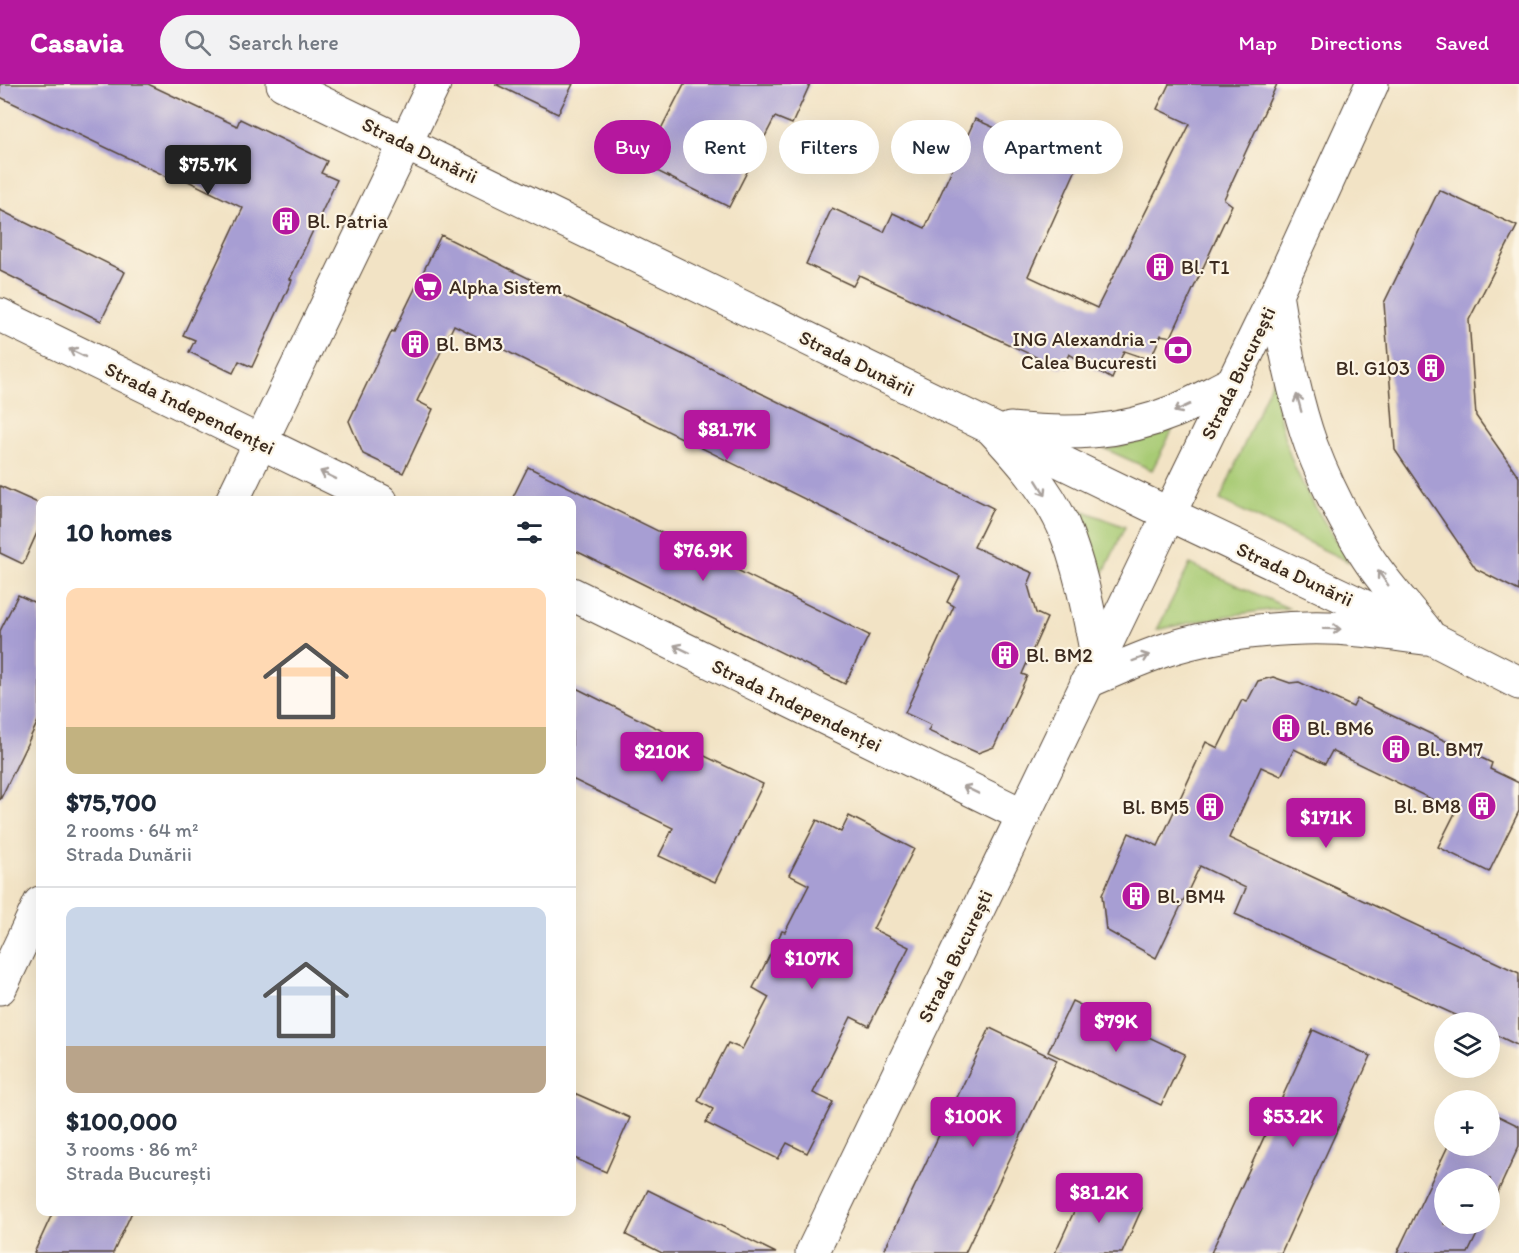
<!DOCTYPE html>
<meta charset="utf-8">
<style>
body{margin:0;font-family:Itim,sans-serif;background:#f2f2f3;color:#1f2937;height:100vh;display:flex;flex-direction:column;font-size:22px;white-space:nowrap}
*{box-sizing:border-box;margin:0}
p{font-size:20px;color:#747a83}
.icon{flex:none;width:33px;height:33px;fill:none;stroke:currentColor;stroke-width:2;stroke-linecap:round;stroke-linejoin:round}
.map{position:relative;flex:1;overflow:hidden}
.side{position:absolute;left:36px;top:412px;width:540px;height:720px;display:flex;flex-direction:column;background:#fff;border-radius:12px;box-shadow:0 6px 24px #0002}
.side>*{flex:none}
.guide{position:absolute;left:594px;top:36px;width:570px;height:54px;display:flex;gap:12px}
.buttons{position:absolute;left:1434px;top:928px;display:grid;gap:12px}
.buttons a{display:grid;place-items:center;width:66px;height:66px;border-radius:50%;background:#fff;box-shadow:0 6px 24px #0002;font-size:30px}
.price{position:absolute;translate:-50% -51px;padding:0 14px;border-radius:6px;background:#b5179e;color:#fff;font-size:20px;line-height:39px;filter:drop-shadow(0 2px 3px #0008)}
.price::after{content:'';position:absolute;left:50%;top:36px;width:18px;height:14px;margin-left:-9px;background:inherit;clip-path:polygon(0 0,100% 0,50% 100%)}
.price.current{background:#222;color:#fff}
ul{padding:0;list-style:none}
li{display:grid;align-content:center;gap:12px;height:318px;padding:0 30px}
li+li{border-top:2px solid #e0e1e3}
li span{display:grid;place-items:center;height:186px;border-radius:12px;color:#555}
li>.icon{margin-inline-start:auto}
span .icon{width:108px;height:108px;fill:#fffc;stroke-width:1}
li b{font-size:26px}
h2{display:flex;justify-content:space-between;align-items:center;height:72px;padding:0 30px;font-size:26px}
.tag{padding:0 21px;border-radius:27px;background:#fff;box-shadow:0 6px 24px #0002;font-size:21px;line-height:54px}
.tag.current{background:#b5179e;color:#fff}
header{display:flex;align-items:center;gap:36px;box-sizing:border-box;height:84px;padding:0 30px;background:#b5179e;color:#fff}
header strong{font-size:28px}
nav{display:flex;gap:33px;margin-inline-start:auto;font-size:21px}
.search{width:420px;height:54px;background:#f2f2f3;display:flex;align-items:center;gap:15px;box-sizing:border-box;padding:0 21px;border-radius:33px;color:#747a83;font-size:22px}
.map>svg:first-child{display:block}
.grass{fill:#a8cb75;stroke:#727a4a;stroke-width:1.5}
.building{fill:#a79ed3}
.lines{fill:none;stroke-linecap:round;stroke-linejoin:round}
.minor-casing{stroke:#564637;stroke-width:35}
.major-casing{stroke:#564637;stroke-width:35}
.minor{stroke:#fff;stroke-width:33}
.major{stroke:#fff;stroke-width:33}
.oneway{stroke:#a79f9a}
.labels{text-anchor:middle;stroke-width:4.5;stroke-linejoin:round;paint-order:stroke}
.street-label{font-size:20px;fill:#3b2a1e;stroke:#fcf5e5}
.poi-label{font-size:20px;fill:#3b2a1e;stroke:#fcf5e5;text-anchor:start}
</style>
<header>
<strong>Casavia</strong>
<div class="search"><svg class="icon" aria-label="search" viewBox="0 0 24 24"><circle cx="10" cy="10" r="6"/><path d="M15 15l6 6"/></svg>Search here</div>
<nav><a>Map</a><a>Directions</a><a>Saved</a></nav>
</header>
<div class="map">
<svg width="1519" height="1169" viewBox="0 0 1519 1169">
<rect width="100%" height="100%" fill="#fcf5e5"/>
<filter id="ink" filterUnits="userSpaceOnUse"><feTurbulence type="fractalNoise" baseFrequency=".0167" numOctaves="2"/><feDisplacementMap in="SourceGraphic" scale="12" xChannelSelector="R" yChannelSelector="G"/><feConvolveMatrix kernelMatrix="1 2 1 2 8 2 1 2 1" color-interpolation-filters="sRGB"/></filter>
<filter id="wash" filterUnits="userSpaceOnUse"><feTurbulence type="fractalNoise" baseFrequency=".008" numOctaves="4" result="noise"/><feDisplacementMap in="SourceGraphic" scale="24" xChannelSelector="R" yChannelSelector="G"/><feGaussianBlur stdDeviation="1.35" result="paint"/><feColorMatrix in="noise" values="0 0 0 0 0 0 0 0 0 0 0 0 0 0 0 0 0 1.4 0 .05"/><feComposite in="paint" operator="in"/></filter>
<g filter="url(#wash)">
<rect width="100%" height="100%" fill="#f2e3c5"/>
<g class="grass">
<path d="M1273,294c4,26 8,52 17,77 13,36 39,74 59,107l-129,-62z"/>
<path d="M1173,345l-21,41 -47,-21 36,-8z"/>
<path d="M1056,416l69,27 -28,60z"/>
<path d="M1190,480l98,44c-45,4 -87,12 -131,22z"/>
</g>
<g id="blocks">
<g class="building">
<path d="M0,0h148l89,42 3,-7 87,42 -6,12 16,7 -47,99 2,1 -40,87 -13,-6 -6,12 -44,-21 6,-12 -12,-5 60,-127 -65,-32 -2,5 -176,-84z"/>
<path d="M495,0h78l-15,30z"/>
<path d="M684,0h126l-18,40 -17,-7 -46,90 -86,-43z"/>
<path d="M1169,0h108l-53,115 8,6 -61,132 -10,-2 -11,25 -26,-9 -12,28 -43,-25 -7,15 -203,-94 -6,11 -47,-22 26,-56 52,24 9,-19 32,15 50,-109 103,46 -50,111 69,32 93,-184 -33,-15z"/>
<path d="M1439,106l78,36 -48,94 7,96 43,61v114l-43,-22 -81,-119 -11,-147z"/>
<path d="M0,126l125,62 -24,49 -101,-50z"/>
<path d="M441,151l552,273 -19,39 59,26 -5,12 8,28 11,5 -25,56 5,2 -33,71 -16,6 -50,-22 3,-6 -26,-12 49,-107 -7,-4 13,-26 -506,-251 -37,76 16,8 -30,64 -40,-19 -14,-33 43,-90 2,1z"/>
<path d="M528,383l341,168 -24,49 -273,-135v-48h-61z"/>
<path d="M0,402l40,18v22l-17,38 -23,-11z"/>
<path d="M18,511l22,10v112l-40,83v-169z"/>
<path d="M1273,593l17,6 9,-1 54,25 4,-8 135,64 -2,6 29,14v28l-30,61 -51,-25 18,-36 -124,-60 -7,13 -31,-15 -13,27 -20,-9 -32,71 290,135v73l-29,-14v-9h-17l-238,-109 11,-26 -46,-22 -44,92 -50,-28 -4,-35 27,-62 29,13 48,-104 12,6 24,-48 5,2 11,-21z"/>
<path d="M572,602l97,48 -2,4 96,46 -48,98 -56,-26 14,-28 -101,-49z"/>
<path d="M849,732l65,33 -41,80 36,18 -40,79 -18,-9 -38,76 20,9 -26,51 -20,-10 -9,16 -72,-36 7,-14 -15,-8 30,-58 14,6 27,-52 -16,-9 29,-57 3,1 24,-47 -20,-10 28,-55 24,12z"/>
<path d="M1072,917l113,53 -24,51 -113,-53z"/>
<path d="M990,944l67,32 -92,193h-82z"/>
<path d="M1313,946l58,26 -90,197h-70z"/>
<path d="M572,1008l58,26 -24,54 -34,-15z"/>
<path d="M1490,1028l29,14v20l-29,63v-30h-46v45h38l-14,29h-71l51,-107h42z"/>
<path d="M1087,1099l55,25 -20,45h-67z"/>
<path d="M648,1106l128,63h-114l-36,-18z"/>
<path d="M53,1128h79l-19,41h-79z"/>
</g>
</g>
</g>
<g filter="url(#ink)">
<use href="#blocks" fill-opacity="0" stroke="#564637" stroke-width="1.5"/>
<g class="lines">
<g class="minor-casing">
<g id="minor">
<path d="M0,231l381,186"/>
<path d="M992,345c27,29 54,59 71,96 18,43 26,90 35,135"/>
<path d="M232,417l202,-417"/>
<path d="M572,510l451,221"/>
<path d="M1087,598c27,-12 53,-24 81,-33 56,-18 134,-25 192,-19 22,2 43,5 64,8"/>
<path d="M0,904l40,-85"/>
<path d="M812,1169l357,-739"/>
</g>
</g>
<g class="major-casing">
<g id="major">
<path d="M283,0l886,430 264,125 86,44"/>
<path d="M1276,210c8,50 18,103 35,151 14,37 32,73 53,107 17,28 41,53 62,79"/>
<path d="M1010,345c60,6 109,5 165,-18 20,-8 40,-20 59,-29"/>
<path d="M1169,430l107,-220 96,-210"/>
</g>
</g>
<use href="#minor" class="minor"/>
<use href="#major" class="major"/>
</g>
<defs><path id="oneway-shaft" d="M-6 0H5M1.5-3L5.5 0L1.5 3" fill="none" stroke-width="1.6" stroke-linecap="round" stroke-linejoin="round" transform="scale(1.5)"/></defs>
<g class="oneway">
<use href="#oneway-shaft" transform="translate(77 269) rotate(-154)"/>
<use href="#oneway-shaft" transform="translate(1299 319) rotate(-105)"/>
<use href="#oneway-shaft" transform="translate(1182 324) rotate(155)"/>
<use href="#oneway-shaft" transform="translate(328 391) rotate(-154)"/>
<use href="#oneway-shaft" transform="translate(1041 404) rotate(58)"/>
<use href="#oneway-shaft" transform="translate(1383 494) rotate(-126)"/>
<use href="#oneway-shaft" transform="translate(1332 545) rotate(1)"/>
<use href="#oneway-shaft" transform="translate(682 565) rotate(-154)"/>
<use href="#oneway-shaft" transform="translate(1141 574) rotate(-20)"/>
<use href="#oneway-shaft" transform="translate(971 706) rotate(-154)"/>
</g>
</g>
<defs>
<g id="building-disc" transform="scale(1.5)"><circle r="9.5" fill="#b5179e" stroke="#fcf5e5"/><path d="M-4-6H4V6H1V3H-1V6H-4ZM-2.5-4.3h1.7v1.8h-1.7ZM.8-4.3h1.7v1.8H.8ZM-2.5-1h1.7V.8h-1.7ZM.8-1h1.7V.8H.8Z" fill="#fff"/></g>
<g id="supermarket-disc" transform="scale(1.5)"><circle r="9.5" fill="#b5179e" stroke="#fcf5e5"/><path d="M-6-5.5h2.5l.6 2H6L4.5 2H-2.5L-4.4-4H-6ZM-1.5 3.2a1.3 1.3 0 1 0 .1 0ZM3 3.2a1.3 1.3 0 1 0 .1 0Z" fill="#fff"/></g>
<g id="bank-disc" transform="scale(1.5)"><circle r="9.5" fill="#b5179e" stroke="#fcf5e5"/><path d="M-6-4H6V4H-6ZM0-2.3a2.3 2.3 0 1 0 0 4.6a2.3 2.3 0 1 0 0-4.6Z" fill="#fff"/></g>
</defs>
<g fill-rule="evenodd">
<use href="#building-disc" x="286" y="137"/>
<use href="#building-disc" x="1160" y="183"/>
<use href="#supermarket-disc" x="428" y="203"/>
<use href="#building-disc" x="415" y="260"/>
<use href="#bank-disc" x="1178" y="266"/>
<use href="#building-disc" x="1431" y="284"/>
<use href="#building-disc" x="1005" y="571"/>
<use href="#building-disc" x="1286" y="644"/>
<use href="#building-disc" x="1396" y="665"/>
<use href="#building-disc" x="1482" y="722"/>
<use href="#building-disc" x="1210" y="723"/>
<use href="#building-disc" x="1136" y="812"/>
</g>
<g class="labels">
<g class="street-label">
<text transform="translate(420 66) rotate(26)" y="7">Strada Dunării</text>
<text transform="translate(857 279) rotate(26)" y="7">Strada Dunării</text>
<text transform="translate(1238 289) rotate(-64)" y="7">Strada București</text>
<text transform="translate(190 324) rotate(26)" y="7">Strada Independenței</text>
<text transform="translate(1295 490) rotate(25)" y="7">Strada Dunării</text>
<text transform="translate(797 621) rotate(26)" y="7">Strada Independenței</text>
<text transform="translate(955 872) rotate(-64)" y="7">Strada București</text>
</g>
<g class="poi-label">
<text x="307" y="144">Bl. Patria</text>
<text x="1181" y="190">Bl. T1</text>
<text x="449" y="210">Alpha Sistem</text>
<text x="1157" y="262" text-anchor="end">ING Alexandria -<tspan x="1157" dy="23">Calea Bucuresti</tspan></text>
<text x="436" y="267">Bl. BM3</text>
<text x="1410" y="291" text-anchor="end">Bl. G103</text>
<text x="1026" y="578">Bl. BM2</text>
<text x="1307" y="651">Bl. BM6</text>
<text x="1417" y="672">Bl. BM7</text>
<text x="1461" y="729" text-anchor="end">Bl. BM8</text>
<text x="1189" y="730" text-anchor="end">Bl. BM5</text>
<text x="1157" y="819">Bl. BM4</text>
</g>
</g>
</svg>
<div class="buttons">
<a><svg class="icon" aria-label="layers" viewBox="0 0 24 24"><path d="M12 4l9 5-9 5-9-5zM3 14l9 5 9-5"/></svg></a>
<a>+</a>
<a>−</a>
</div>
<b class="price current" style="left:208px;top:112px">$75.7K</b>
<b class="price" style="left:727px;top:377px">$81.7K</b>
<b class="price" style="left:703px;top:498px">$76.9K</b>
<b class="price" style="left:662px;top:699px">$210K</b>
<b class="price" style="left:1326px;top:765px">$171K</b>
<b class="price" style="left:812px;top:906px">$107K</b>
<b class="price" style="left:1116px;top:969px">$79K</b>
<b class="price" style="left:973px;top:1064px">$100K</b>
<b class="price" style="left:1293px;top:1064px">$53.2K</b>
<b class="price" style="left:1099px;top:1140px">$81.2K</b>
<div class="guide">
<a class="tag current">Buy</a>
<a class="tag">Rent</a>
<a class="tag">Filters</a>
<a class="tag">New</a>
<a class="tag">Apartment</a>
</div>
<section class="side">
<h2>10 homes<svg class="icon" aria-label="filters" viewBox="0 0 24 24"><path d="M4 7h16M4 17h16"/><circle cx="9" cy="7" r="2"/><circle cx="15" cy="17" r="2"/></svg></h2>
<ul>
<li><span style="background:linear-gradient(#ffd9b3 75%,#c2b280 0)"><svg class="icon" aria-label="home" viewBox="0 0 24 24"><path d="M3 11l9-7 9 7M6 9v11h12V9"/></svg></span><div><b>$75,700</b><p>2 rooms · 64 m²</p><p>Strada Dunării</p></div></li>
<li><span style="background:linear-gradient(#c9d6e8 75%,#b9a48a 0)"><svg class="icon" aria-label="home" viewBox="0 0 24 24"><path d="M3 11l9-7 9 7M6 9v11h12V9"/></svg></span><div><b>$100,000</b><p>3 rooms · 86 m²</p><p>Strada București</p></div></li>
</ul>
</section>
</div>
